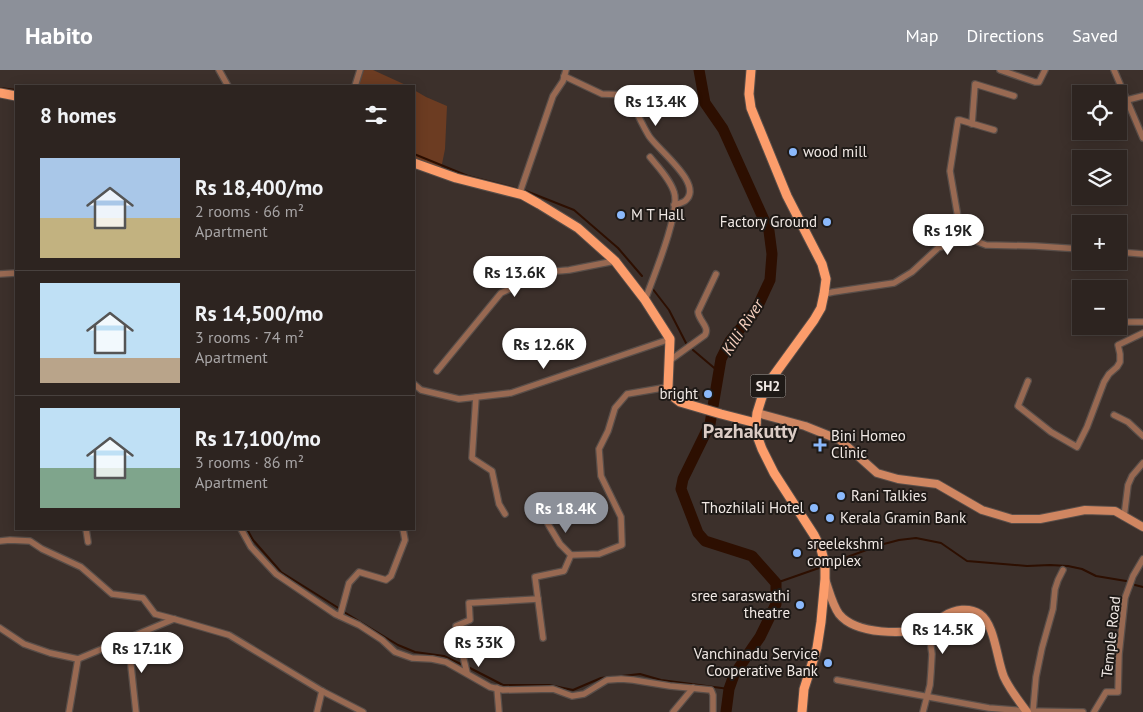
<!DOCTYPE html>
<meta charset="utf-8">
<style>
body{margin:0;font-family:"PT Sans",sans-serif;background:#39302d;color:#f1f3f6;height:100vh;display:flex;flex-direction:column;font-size:19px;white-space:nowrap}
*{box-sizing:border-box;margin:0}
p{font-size:16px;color:#a7a4a5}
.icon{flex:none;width:28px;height:28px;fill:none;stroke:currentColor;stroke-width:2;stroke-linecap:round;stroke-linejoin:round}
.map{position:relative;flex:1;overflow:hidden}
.side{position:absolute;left:15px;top:15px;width:400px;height:445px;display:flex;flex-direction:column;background:#2d2420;border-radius:0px;box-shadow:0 2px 12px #0003,0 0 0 1px #48413e}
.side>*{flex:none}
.controls{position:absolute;left:1072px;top:15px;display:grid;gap:10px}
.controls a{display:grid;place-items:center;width:55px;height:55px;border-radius:0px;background:#2d2420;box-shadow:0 2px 12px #0003,0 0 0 1px #48413e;font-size:25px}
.price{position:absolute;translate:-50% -42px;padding:0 11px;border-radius:18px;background:#fff;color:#222;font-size:16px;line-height:32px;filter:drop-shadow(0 1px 2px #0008)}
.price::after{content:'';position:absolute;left:50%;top:30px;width:15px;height:11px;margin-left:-8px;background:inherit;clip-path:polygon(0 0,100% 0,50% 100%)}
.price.active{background:#8c9099;color:#fff}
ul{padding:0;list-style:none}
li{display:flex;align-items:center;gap:15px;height:125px;padding:0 25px}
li+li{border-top:1px solid #48413e}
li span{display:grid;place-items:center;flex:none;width:140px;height:100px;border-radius:0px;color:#555}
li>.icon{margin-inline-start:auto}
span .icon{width:60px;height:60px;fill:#fffc;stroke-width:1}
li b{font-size:21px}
h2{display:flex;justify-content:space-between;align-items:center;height:60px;padding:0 25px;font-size:21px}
header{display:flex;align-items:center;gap:30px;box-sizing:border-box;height:70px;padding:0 25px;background:#8c9099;color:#fff}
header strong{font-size:24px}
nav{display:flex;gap:28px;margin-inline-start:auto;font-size:18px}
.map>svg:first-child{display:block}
.green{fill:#6c3c22}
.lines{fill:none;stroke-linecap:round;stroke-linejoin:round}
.stream{stroke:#2d0f01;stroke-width:2}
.river{stroke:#2d0f01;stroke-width:11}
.street-casing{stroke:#594e49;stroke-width:8}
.secondary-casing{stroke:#594e49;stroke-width:10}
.primary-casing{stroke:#594e49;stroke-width:11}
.street{stroke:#986952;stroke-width:5.5}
.secondary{stroke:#d08661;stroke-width:8}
.primary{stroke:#fc9d6b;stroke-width:9}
.poi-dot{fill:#8bb9fc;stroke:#1f1a17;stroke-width:2}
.labels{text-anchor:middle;stroke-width:4;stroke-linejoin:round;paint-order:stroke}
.shield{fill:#1f1a17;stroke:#b2aba7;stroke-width:1}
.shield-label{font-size:14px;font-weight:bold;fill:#f1e9e5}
.poi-label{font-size:15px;fill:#f1e9e5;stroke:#1f1a17;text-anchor:start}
.street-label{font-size:15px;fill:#f1e9e5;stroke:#1f1a17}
.water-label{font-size:16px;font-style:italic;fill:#f8d2c0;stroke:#1f1a17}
.district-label{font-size:20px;font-weight:bold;fill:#dbccc5;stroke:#1f1a17}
</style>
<header>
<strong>Habito</strong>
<nav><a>Map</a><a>Directions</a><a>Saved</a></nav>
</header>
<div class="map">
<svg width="1143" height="642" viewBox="0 0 1143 642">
<rect width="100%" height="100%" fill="#3c302b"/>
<g class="green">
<path d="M364,0h9l35,16h-50z"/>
<path d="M414,20l12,7 21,9 -2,43 -4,20 -27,-3z"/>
</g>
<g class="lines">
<g class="stream">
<path d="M0,18l16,2"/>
<path d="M414,84l54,22 58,15 48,19 44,38 24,28"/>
<path d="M652,218l17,22 18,35"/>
<path d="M693,280l26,22"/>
<path d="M247,459l6,11 28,32 59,37"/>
<path d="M831,493l49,-18 19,-5 17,-2 25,5 26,18 60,5 23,-1 18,1 14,3 14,7 30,5"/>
<path d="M776,513l43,-15"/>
<path d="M1135,515l8,2"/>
<path d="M344,542l54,33 17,7 29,4 19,9"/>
<path d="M468,597l35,18h46l24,5 28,-12 7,-1"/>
<path d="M613,607l27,-3 21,6 68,9"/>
</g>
<path class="river" d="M699,0l6,33 18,26 46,102 3,23 -2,26 -14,30 -26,31 -9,18 -11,65 -27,55 -2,10 17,44 7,8 47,15 24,27v21l-16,33 -7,10 -19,28 -5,14 -3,23"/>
<g class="street-casing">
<g id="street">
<path d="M219,0l9,16"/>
<path d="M1000,0l35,12h4l6,-12"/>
<path d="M1114,0l29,68"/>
<path d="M564,6l38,18 27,1c6,14 12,28 20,41 9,14 56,49 36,65 -3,2 -7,3 -11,4"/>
<path d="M355,16l5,-16"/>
<path d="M1127,30l16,-4"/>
<path d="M972,54l3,-40 39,12"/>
<path d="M519,125l34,-99 10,-15 3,-11"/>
<path d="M962,171l-12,-70 8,-51h2l34,10"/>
<path d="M1119,182l24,2"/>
<path d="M0,204l16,-1"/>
<path d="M824,224l9,-2 61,-9 18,-11 26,-24 22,-7 13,-1 13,5 49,1 46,3"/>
<path d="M645,230c8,-22 36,-89 29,-108 -4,-13 -16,-25 -24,-35"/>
<path d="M1124,252h19"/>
<path d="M669,291l36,-26c5,-8 -6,-14 -7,-23l18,-38"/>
<path d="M437,301l64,-78 45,-21 23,-2 46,-9"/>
<path d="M1028,311l-10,25 33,26 26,15 10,-20 17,-45 5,-8 8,-7 3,-5v-8l-2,-9 25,-12"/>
<path d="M414,314l7,6 38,9 52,-6 159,-54"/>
<path d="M476,327l-4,61 20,13 7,33 6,10"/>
<path d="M1114,345l14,7 15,14"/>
<path d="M1124,447l4,-32 4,-9 11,-13"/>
<path d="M548,454l12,20 11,11"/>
<path d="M86,459l2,13"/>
<path d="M241,459l10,18 25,27 59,40 24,11 23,15 13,12 17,6 20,1 14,3 44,25 13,3 50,-1 19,7 12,-2 23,-14 14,-1 12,1 37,6 41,4 2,5v17"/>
<path d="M0,471l10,-1 20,1 12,8 39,18 31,27 31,4 12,16 19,5 55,16 93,56 41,21"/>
<path d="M340,546l9,-33 10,-11 27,8 5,-4 14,-36 -2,-11"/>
<path d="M0,558l24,16 26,9 28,6"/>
<path d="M128,568l8,74"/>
<path d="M543,568l-8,-61 29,-6 7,-16 28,-1 23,-9 -1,-28 -20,-41 -2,-27 9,-18 7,-23 12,-14 41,-7"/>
<path d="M467,603l-11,-47 14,-6 -1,-17 69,-4"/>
<path d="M837,610l152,28 37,3 57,1"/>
<path d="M497,618l2,24"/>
<path d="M1033,641l3,-34 6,-29 11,-39 2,-20 3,-9 5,-10"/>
<path d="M69,642l9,-53 96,-40"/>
<path d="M317,642l5,-21"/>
<path d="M673,642l20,-24"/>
<path d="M923,642l7,-27 1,-13 1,-18 -2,-14 6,-9 11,-10 3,-8"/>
<path d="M1094,642l12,-20h12l1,-38 6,-56 8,-22 10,-17"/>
</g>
</g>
<g class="secondary-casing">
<g id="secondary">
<path d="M757,343l48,13 35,14 37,33 21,6 39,5 45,26 30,9h28l45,-9 30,1 28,16"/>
<path d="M825,509c4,11 7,25 14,35 17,21 66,21 90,13 6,-3 10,-8 15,-11 11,-7 25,-9 36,-2 15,10 17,47 24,63 6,13 15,24 23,35"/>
</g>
</g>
<g class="primary-casing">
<g id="primary">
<path d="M751,0l-2,24 2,14 36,88 35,68 4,15 -2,15 -3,14 -7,12 -45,62 -7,15 -5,16 -1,10v10l6,16 12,24 40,62 7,14 4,15v15l-4,43 -4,26 -13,41 -2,23"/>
<path d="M0,23l16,3"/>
<path d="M414,93l42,15 67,17 16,9 39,24 37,33 30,39 25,39 -2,48 3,8 9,7 41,12 35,9"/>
</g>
</g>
<use href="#street" class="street"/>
<use href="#secondary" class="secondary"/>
<use href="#primary" class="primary"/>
</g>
<g class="poi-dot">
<circle cx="793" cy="82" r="5"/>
<circle cx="621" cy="145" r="5"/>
<circle cx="827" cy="152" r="5"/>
<circle cx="708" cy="324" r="5"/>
<path d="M817.5 367.5h5v5h5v5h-5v5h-5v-5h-5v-5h5z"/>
<circle cx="841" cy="426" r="5"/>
<circle cx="814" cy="438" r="5"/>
<circle cx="830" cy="448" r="5"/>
<circle cx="797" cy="483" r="5"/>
<circle cx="800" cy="535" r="5"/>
<circle cx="828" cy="593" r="5"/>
</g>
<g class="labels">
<rect class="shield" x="750.5" y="304.5" width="35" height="23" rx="4"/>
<g class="shield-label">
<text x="768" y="321">SH2</text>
</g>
<g class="poi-label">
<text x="803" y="87">wood mill</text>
<text x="631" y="150">M T Hall</text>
<text x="817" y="157" text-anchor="end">Factory Ground</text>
<text x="698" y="329" text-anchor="end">bright</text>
<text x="831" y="371">Bini Homeo<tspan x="831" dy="17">Clinic</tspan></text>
<text x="851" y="431">Rani Talkies</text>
<text x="804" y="443" text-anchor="end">Thozhilali Hotel</text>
<text x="840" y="453">Kerala Gramin Bank</text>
<text x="807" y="479">sreelekshmi<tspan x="807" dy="17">complex</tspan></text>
<text x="790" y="531" text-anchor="end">sree saraswathi<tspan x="790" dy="17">theatre</tspan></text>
<text x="818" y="589" text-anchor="end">Vanchinadu Service<tspan x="818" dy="17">Cooperative Bank</tspan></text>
</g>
<g class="street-label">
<text transform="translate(1111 567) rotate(-84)" y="5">Temple Road</text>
</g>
<g class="water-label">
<text transform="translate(742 257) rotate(-57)" y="6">Killi River</text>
</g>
<g class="district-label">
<text x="750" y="368">Pazhakutty</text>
</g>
</g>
</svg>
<div class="controls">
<a><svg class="icon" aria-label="locate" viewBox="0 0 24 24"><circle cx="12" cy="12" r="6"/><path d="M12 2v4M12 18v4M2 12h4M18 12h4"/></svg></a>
<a><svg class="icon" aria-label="layers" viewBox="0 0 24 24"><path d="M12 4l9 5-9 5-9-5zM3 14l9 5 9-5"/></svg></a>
<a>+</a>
<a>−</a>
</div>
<b class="price" style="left:656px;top:57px">Rs 13.4K</b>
<b class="price" style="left:948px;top:186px">Rs 19K</b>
<b class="price" style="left:515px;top:228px">Rs 13.6K</b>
<b class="price" style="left:544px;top:300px">Rs 12.6K</b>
<b class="price active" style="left:566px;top:464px">Rs 18.4K</b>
<b class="price" style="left:943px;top:585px">Rs 14.5K</b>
<b class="price" style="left:479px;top:598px">Rs 33K</b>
<b class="price" style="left:142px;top:604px">Rs 17.1K</b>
<section class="side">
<h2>8 homes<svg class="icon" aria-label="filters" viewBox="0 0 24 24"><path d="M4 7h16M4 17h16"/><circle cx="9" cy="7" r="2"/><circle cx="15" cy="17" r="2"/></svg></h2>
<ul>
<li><span style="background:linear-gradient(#a9c7e8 60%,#c2b280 0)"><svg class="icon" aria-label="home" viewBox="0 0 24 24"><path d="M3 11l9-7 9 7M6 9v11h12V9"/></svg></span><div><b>Rs 18,400/mo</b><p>2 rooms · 66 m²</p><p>Apartment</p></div></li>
<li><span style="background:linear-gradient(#bfe0f5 75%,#b9a48a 0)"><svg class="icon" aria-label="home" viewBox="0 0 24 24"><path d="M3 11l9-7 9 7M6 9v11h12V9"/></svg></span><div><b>Rs 14,500/mo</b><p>3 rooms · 74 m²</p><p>Apartment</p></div></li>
<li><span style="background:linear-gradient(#bfe0f5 60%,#7fa58c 0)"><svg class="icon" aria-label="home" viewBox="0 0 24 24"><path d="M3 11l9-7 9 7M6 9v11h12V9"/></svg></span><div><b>Rs 17,100/mo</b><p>3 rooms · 86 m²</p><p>Apartment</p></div></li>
</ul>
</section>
</div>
